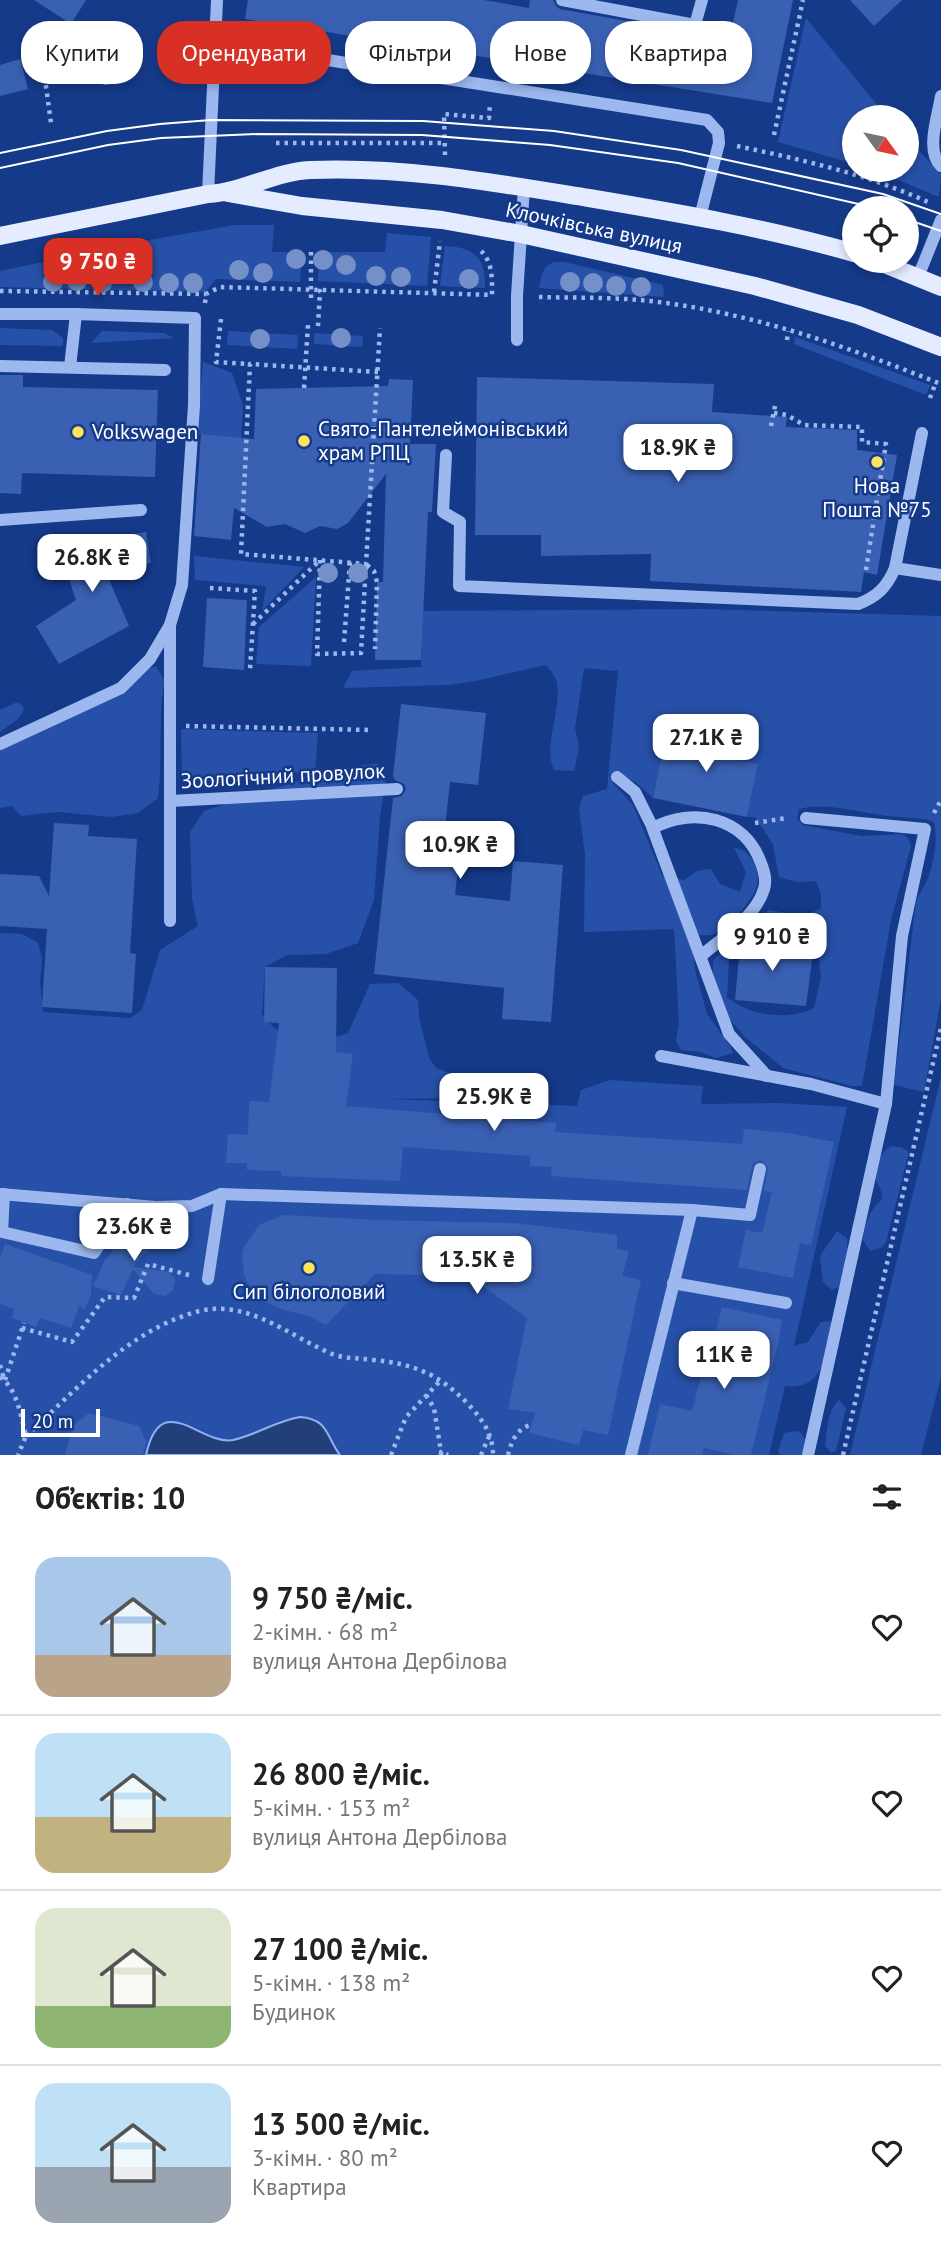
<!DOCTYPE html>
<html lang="uk">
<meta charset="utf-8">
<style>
body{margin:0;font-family:"PT Sans",sans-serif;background:#f2f2f2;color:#222;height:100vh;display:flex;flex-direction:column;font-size:26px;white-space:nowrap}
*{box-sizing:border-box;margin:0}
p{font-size:23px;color:#767676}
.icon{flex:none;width:38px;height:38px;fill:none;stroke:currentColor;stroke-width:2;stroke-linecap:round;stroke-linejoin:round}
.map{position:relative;height:1455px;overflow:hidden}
.panel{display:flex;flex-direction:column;background:#fff;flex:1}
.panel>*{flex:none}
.banner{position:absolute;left:21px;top:21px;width:900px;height:63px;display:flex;gap:14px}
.needle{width:46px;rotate:123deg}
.buttons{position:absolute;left:842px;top:105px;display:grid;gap:14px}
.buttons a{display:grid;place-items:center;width:77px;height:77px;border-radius:50%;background:#fff;box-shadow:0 4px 10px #0003;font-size:35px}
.scale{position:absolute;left:21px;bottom:18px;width:79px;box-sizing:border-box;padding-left:7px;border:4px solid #fff;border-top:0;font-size:19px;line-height:24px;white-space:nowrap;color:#fff;-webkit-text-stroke:5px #153a8a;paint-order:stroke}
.price{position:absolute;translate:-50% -60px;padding:0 16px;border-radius:14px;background:#fff;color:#222;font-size:23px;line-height:46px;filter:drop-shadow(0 2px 4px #0008)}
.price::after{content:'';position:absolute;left:50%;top:42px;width:21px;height:16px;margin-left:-10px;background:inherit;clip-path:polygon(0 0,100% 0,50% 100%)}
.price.active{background:#d93025;color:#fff}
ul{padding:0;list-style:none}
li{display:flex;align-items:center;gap:21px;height:175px;padding:0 35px}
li+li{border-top:2px solid #e0e0e0}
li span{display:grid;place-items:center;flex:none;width:196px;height:140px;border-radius:21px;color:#555}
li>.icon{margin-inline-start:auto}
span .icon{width:84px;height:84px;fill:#fffc;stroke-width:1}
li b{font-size:30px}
h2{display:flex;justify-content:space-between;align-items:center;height:84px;padding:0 35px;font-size:30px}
.chip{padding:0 24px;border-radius:28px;background:#fff;box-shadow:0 4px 10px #0003;font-size:24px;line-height:63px}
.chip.active{background:#d93025;color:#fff}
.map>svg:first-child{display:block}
.green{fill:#2751a8}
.water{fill:#233f7a;stroke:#8fb1f2;stroke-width:2}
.building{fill:#3960b2}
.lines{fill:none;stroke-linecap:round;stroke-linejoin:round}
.path{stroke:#9db8ef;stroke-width:4.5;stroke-dasharray:3.5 5;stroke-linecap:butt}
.minor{stroke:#9db8ef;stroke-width:12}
.major{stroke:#e5ecff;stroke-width:18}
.tram{stroke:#fff;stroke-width:2}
.tree{fill:#758fc8}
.poi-dot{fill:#ffe45b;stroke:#153a8a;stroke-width:2.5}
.labels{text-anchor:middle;stroke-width:5;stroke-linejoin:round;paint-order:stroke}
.street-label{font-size:21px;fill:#fff;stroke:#153a8a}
.poi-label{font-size:21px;fill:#fff;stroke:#153a8a;text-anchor:start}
</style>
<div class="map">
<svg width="941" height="1455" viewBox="0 0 941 1455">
<rect width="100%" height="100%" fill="#153a8a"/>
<g class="green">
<path d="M806,18l81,99h-33v47l-76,-22z"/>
<path d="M907,138l34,36 -2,23 -65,-27h32z"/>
<path d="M235,225h39l-2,27h30l-2,30 -84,-3 -11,13 -205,-5v-16l138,-29z"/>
<path d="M387,233l44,4 -4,49 -109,-5 1,-29h66z"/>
<path d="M445,246c29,1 41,12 40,42l-45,-2z"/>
<path d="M555,262h9l99,23 1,12 -125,-9c3,-11 2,-22 16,-26z"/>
<path d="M0,328l52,2 11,8v8l-63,-1z"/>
<path d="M102,331l62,2 10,5 -83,5z"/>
<path d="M228,331l70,4 -1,14 -70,-4z"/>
<path d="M314,333l49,3 -1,11 -48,-3z"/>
<path d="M795,337l135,48 -4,10 -132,-51z"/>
<path d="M203,362l29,11 11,32 -2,33 -44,-4z"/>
<path d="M194,556l110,11 -42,44 4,-25 -71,-6z"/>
<path d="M316,577l-5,89 -55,-2 3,-37z"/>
<path d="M701,609l240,7v382l-17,94 -30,-7 22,-183c3,-9 10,-17 13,-27 5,-14 9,-37 5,-53 -17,-6 -36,-4 -54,-7 -26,-4 -56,-13 -81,-6l-2,10 6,6 58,11 41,-2 6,4 3,8 -20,74 -29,166h-10l-69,-18 -39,-32 -18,-21 -13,-38v-16l7,-8 9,5 -2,39c22,19 61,24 87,11l7,-31 -3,-25 -16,-7 -22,-4 -8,-9 -16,-7 1,-6 12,-9 37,6 15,-8v-13l-5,-14 -19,1 -18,-5 -6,-33 -18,-27h-8l11,-53 -39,-8 6,-31 -30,-7 -8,34 -24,-4 -10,50 -18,-16 -21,-9 -1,10 20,22 29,70 22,5 13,-9 14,-2 9,15 20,8 6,-20 -12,-24c16,0 27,22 23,37 -3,14 -28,43 -42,49 -4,2 -11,1 -16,1l-6,12 2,23 12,44 23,32 3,7 -17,5 -16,-6 -19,-2 -5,-9 3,-19 -5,-93 -90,3 1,-77 -6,-47 4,-12 24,-7 11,-118 -34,-3 -9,60 4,19 -5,24 -20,-1c-12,-25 10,-64 2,-91 -2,-4 -7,-10 -10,-14l-71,16 -27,4 -105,3 9,-17 69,-4 2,-56z"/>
<path d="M156,666l8,14 -3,27 -1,67 -2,24 -20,15 -27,4 -53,-5 -37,4 -9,-10 -12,2v-60l146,-79z"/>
<path d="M17,702l5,3 2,5 -6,9 -18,13v-22z"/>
<path d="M181,729l137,4 -3,39 -133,6z"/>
<path d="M377,763l9,14 -6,40 -6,83 -16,43 -32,11 -39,1 -22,12 -3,47 12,14 35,17 39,-12 22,-49 28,-1 20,17 1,18 10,40 7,10 27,10 13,10 -13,10 -75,1 189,7 4,-16 29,-10 93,6 -2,18 77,-1 69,4 -53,239 14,-4 13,-20 8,-1 2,2c-4,30 -7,68 -46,63l-16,69h-769v-522l22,1 16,9 4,15 -2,24 3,30 87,6 12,-8 18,-60 38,-24 -6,-27 -2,-67 14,-21 128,-41z"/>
<path d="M941,1077v300l-20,78h-71z"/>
<path d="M891,1146l10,1 8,5 -23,90 -3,5 -13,4 -7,-11c2,-16 6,-30 19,-41 1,-10 -5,-13 -7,-22 -2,-12 7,-25 16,-31z"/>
<path d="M837,1231l10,7 1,17 -9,32 -7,3 -9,-8 -3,-26z"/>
<path d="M839,1400l7,8 -10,43 -5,1 -6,-6c2,-15 2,-35 14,-46z"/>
<path d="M796,1431l5,2 7,11 -3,11h-25l-2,-3 6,-19z"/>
</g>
<path class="water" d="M300,1417c29,2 26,20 40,38h-194c15,-68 55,-9 87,-15 23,-5 43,-19 67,-23z"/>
<g class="building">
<path d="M34,0h52l-15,24z"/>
<path d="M248,0h236l45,8 1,-8h23l3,6 4,3 77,14v3l92,15 9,-41h55l-21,103 -527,-84z"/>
<path d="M850,0h52l-28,26z"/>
<path d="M20,59l8,30 -28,7v-31z"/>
<path d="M0,375h23v12l135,3 -3,87 -133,-4 -1,21 -21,-1z"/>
<path d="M477,377l237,7 -2,28 75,5 -1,10 71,3v20l40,5 -20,120 -13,-3 -3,20 -211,-11 1,-27 -110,2v-21h-66z"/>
<path d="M389,379l24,1 -3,64h26l-4,68h-4l-7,148h-46l2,-78h6l3,-108 -38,49 -11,6 -17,-3 -15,7 -20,-9 -18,3 -33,-19 -3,32 -37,-4 7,-102 53,5 2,-50 132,-3z"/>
<path d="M146,532l5,31 -46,7 24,56 -70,38 -23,-38 40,-26 -18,-53z"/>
<path d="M207,598l40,2 -3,70 -41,-3z"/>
<path d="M401,704l85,9 -8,72 -28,-3 -9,84 17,2 -3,27 55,6 3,-40 50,4 -12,157 -49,-3 2,-31 -130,-14 19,-176 9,-2 4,-7 -2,-5 -9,-4 -2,-4z"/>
<path d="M694,718l31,6 -6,32 39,8 -11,53 -94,-19 10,-51 24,5z"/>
<path d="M54,823l35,2 -1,11 49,3 -7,114 6,1 -4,59 -90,-6 5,-78 -47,-3v-52l39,2 10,20z"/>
<path d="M741,935h28l-1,13 45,5 -7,53 -71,-6z"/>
<path d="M265,967l72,1 -1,84 17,2 -7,52 210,17 -1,9 187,12 2,-15 44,4 46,9 -23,103 -11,-2 -7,35 -55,-11 8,-37 16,3 10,-41 -8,-1 4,-24 -7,-7 -7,3 -2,3 -5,24 -196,-14 1,-9 -22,-1v-10l-127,-9 -3,34 -119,-5v-5l-34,-1v-7h-21l2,-29 20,1 1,-34 20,1 10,-79 -15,-1z"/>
<path d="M283,1215l95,5 136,3 103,12v14l12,2 -7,25 19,4 -33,155 -25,-5 -4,15 -50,-12 6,-20 -27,-4 19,-91 -58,-42 -94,-2 -49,51 -15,-8 -30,-8 -19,-9 -12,-13 -6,-12 -2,-19 2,-9 15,-22z"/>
<path d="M141,1217l21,17 -29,33 36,5 6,8 -2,10 -8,6 -11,-2 -21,-25 -12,26 -28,-9 12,-26z"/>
<path d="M5,1244l87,31 -1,20 -6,14 -6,-3 -8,22 -31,-10 -4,9 -24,-9 2,-9 -14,-5v-46z"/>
<path d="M722,1307l60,13 -4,23 -27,112h-15l-32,-7 -2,7h-54l12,-51 32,7 21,-81 3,1z"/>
<path d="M89,1413l50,13 7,16 -3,13h-78l8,-29z"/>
</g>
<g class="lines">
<g class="path">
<path d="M40,43l11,80"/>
<path d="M774,135l29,-135"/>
<path d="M276,143h168"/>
<path d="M737,146c66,14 134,29 195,58"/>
<path d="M445,155l-1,-41 45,4 1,-14"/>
<path d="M311,252v50"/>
<path d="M0,291l206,3"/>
<path d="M434,292l6,-51"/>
<path d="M539,297c37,1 75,0 111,4 100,11 198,46 291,83"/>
<path d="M205,303l1,-9 14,-7 272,8c0,-19 1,-34 -14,-47"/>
<path d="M221,319l-5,43 34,2"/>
<path d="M318,326l2,-35h-2"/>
<path d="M787,340l1,-9"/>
<path d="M378,372l-128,-8 -9,190 125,10 14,-236"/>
<path d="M304,388l4,-63"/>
<path d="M930,398l6,-16"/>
<path d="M774,413l13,2 17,10 58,2v15l24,2 -11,68 -7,-1"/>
<path d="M771,426l4,-20"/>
<path d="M320,560l-3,94 44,-1 5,-89"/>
<path d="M367,565l7,6 3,11 -2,67"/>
<path d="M866,570l9,-58"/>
<path d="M210,588l45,3 -5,78"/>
<path d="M253,624l66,-63"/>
<path d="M344,642l6,-80"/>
<path d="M186,726l185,4"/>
<path d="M934,813l7,-13"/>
<path d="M755,823l32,-5"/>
<path d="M22,1328l50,14 33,-45 29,1 14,-34 41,11"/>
<path d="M0,1365l4,14"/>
<path d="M0,1377c17,11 21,40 26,59l-8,19"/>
<path d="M5,1380l19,-57"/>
<path d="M426,1395l8,13 7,44"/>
<path d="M26,1436c51,-47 99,-102 166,-123 53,-17 95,22 140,41 14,5 27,4 42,6 40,4 65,14 94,44 14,15 25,30 25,51"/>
<path d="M391,1455l15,-38 35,-37"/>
<path d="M441,1455v-3l7,3"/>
<path d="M481,1455l9,-21"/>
<path d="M508,1455c3,-13 9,-27 23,-30"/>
<path d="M843,1455l98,-427"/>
</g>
<g class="minor">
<path d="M562,0l133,25 7,-25"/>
<path d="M214,42l493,78 11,12 1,11 -19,74"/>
<path d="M941,96c-3,20 -16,55 0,70"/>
<path d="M208,194l9,-194"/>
<path d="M918,277l23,-57"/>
<path d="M0,314h76l119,4 -1,87 -12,180 -12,40 -20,34 -29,29 -121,56"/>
<path d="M517,340v-44l7,-109"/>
<path d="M0,366l165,4"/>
<path d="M70,367l6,-53"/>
<path d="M446,455l-3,57 17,10 -1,64 399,18c19,-7 29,-17 37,-36l27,-135"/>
<path d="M0,520l141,-10"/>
<path d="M895,568l46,7"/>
<path d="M617,777l18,15 16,32 78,210 38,42"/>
<path d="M170,801l227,-12"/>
<path d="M806,818l119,11 -23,107 -16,168 -78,351"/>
<path d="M653,828c40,-21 91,-12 108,35 3,8 6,17 3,26 -8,28 -42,49 -63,67"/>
<path d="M170,921v-296"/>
<path d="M661,1056l150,28 75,20"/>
<path d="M0,1194l156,13 36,-1 29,-12"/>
<path d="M4,1194l-2,38 92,21 33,-49"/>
<path d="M692,1210l58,5 10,-46"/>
<path d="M208,1279l13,-85 471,16 -61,245"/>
<path d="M673,1283l113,20"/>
</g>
<g class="major">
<path d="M228,193l74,13 140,14 79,14 234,52 103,29 83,32"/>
<path d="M0,236l208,-42c35,-2 66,-22 102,-24 94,-4 187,13 279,28 89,15 178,30 265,55"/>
<path d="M877,261l64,26"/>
</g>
<g class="tram">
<path d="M0,153l107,-22 53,-7 51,-4 212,1 131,10 127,19 202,44 58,20"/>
<path d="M0,168l108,-23 53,-7 97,-4 164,1 128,10 128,18 198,45"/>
<path d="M906,219l35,12"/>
</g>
</g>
<g class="tree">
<circle cx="106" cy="75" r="10"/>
<circle cx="296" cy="259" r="10"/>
<circle cx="323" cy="260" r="10"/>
<circle cx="346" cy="265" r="10"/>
<circle cx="239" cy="270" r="10"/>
<circle cx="263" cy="273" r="10"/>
<circle cx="376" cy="276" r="10"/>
<circle cx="401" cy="277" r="10"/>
<circle cx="469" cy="279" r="10"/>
<circle cx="77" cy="281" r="10"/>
<circle cx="53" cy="282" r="10"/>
<circle cx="143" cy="282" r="10"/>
<circle cx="570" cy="282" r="10"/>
<circle cx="102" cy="283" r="10"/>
<circle cx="169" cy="283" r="10"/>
<circle cx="193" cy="283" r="10"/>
<circle cx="593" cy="283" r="10"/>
<circle cx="616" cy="286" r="10"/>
<circle cx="641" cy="287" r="10"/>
<circle cx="341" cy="338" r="10"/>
<circle cx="260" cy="339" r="10"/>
<circle cx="328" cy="573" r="10"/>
<circle cx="358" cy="573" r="10"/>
</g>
<g class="poi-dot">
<circle cx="78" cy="432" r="7"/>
<circle cx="304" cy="441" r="7"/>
<circle cx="877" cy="462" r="7"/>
<circle cx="309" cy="1268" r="7"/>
</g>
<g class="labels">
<g class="street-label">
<text transform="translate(594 228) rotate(12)" y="7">Клочківська вулиця</text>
<text transform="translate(283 776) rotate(-3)" y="7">Зоологічний провулок</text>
</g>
<g class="poi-label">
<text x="318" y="436">Свято-Пантелеймонівський<tspan x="318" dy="24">храм РПЦ</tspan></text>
<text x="92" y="439">Volkswagen</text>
<text x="877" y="493" text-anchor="middle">Нова<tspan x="877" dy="24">Пошта №75</tspan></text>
<text x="309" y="1299" text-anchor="middle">Сип білоголовий</text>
</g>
</g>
</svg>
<div class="buttons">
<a><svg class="needle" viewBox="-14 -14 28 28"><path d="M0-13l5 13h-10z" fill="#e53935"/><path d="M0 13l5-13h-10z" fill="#767676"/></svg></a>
<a><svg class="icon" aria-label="locate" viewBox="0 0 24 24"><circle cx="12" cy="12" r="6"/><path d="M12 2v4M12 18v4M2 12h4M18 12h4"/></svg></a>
</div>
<div class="scale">20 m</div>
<b class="price active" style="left:98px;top:298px">9 750 ₴</b>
<b class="price" style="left:678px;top:484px">18.9K ₴</b>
<b class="price" style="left:92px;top:594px">26.8K ₴</b>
<b class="price" style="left:706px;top:774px">27.1K ₴</b>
<b class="price" style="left:460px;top:881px">10.9K ₴</b>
<b class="price" style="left:772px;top:973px">9 910 ₴</b>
<b class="price" style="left:494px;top:1133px">25.9K ₴</b>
<b class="price" style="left:134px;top:1263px">23.6K ₴</b>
<b class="price" style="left:477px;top:1296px">13.5K ₴</b>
<b class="price" style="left:724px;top:1391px">11K ₴</b>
<div class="banner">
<a class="chip">Купити</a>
<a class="chip active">Орендувати</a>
<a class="chip">Фільтри</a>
<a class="chip">Нове</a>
<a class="chip">Квартира</a>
</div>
</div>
<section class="panel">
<h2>Об’єктів: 10<svg class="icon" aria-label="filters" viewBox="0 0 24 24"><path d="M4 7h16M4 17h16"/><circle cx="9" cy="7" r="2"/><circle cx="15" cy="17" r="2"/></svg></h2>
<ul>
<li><span style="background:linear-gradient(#a9c7e8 70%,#b9a48a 0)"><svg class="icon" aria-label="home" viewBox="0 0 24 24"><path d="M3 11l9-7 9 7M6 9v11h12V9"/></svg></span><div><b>9 750 ₴/міс.</b><p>2-кімн. · 68 m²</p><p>вулиця Антона Дербілова</p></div><svg class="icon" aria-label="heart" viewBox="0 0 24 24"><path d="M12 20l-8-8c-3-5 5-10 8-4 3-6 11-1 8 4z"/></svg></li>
<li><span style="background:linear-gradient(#bfe0f5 60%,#c2b280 0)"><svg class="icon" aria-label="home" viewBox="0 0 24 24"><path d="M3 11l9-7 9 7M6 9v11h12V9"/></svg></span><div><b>26 800 ₴/міс.</b><p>5-кімн. · 153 m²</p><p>вулиця Антона Дербілова</p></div><svg class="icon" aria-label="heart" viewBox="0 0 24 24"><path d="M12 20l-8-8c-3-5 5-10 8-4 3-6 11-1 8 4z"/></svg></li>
<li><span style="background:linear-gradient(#dfe7d0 70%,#8fb573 0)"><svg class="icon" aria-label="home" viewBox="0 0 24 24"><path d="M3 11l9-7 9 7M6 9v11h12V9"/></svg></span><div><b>27 100 ₴/міс.</b><p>5-кімн. · 138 m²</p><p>Будинок</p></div><svg class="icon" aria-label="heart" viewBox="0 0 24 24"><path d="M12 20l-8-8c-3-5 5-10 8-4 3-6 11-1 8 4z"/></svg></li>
<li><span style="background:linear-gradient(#bfe0f5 60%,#9aa5b1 0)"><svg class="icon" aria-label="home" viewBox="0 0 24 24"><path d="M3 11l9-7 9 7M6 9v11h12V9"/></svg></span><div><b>13 500 ₴/міс.</b><p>3-кімн. · 80 m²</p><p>Квартира</p></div><svg class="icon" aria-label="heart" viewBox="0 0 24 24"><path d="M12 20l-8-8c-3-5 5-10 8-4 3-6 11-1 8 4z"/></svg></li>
</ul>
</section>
